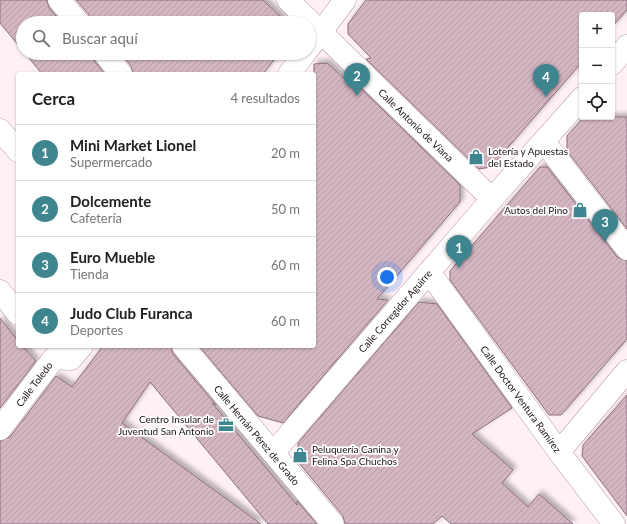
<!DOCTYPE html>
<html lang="es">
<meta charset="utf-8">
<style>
:root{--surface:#fff;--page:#f2f2f2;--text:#202124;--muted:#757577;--line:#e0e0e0;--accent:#3f858f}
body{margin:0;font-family:Lato,sans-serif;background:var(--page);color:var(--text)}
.controls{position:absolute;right:12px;top:12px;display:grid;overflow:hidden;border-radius:4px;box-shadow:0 1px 3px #0004}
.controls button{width:36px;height:36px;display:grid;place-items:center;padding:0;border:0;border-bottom:1px solid var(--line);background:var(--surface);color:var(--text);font:20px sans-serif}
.you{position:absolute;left:387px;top:277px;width:14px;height:14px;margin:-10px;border:3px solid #fff;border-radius:50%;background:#1a73e8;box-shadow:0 0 0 6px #1a73e833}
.badge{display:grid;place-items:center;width:26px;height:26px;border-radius:50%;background:var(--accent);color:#fff;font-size:13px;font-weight:700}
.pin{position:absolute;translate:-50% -33px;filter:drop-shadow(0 1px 2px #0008)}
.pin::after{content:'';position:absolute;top:21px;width:14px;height:12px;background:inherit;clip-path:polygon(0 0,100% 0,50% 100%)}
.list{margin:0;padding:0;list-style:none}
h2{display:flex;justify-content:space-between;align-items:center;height:52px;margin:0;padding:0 16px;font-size:17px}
h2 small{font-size:13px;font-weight:400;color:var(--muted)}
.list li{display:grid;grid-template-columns:26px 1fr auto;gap:12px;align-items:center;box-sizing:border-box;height:56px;padding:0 16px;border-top:1px solid var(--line)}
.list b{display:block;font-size:15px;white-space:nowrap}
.list p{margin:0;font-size:13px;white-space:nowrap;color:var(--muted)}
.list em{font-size:13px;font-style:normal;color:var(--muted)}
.icon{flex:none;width:22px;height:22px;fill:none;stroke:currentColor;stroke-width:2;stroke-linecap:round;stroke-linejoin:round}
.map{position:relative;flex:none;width:627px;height:524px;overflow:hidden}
.search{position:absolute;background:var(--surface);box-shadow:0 1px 3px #0004;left:16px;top:16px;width:300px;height:44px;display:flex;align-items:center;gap:10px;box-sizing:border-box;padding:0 14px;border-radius:22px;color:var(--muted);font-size:15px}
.panel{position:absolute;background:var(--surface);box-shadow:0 1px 3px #0004;left:16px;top:72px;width:300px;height:276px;border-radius:4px}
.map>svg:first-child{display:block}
.building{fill:url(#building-hatch);stroke:#8b6f7b;filter:url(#shadow)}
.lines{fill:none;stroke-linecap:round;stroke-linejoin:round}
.minor-casing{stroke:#bb9dab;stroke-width:23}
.minor{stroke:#fff;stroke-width:22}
.labels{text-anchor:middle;stroke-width:3.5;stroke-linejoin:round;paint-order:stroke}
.street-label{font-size:10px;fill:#1d1318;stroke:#fff}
.poi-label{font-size:10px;fill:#1d1318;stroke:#fff;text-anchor:start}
</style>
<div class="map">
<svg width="627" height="524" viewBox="0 0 627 524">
<defs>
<pattern id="building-hatch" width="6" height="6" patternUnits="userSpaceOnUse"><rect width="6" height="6" fill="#d4b6c3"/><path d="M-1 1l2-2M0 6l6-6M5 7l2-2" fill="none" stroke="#b69ca7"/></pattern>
<filter id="shadow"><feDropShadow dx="3.5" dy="-3.5" stdDeviation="2" flood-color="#0004"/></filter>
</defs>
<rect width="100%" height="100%" fill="#fef0f6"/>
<g class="building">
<path d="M 0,0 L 47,0 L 49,8 L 62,23 L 23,23 L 23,51 L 0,23 Z"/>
<path d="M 76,0 L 263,0 L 287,23 L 91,23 L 89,15 Z"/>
<path d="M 366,0 L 627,0 L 627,10 L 612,27 L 612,15 L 582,15 L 582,62 L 491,167 L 479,169 L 366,59 L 371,58 L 348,34 L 348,24 Z"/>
<path d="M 25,53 L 92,53 L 94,61 L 105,74 L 42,74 Z"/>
<path d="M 120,53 L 279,53 L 263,74 L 133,74 L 131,66 Z"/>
<path d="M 327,63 L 348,82 L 348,76 L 460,185 L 460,202 L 377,299 L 388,300 L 283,423 L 258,416 L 199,346 L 314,346 L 314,64 Z"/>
<path d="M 584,117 L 627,117 L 627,229 L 567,151 L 567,136 Z"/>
<path d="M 540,167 L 547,167 L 617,257 L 627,261 L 627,339 L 561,415 L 549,415 L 450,280 L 450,271 Z"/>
<path d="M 419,302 L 437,304 L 512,408 L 472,434 L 513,470 L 502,483 L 528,507 L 539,494 L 573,524 L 451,524 L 442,516 L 433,524 L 345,524 L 343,516 L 298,462 L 298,443 Z"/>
<path d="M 0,318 L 18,341 L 18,346 L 22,346 L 36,361 L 0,408 Z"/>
<path d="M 103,346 L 171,346 L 173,354 L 216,405 L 212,403 L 297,505 L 297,501 L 317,524 L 268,524 L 150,382 L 122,423 L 261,524 L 0,524 L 0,441 L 10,437 L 56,376 L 72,387 Z"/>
<path d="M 627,395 L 627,516 L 582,456 L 583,445 Z"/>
</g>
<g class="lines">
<g class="minor-casing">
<g id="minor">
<path d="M 59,0 L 79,23"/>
<path d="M 288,0 L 492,199"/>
<path d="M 309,48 L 345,0"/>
<path d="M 104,53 L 121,74"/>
<path d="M 612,64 L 627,46"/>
<path d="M 289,74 L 305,53"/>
<path d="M 0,130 L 18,151"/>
<path d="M 544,142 L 627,249"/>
<path d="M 429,272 L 559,452 L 614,524"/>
<path d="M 0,291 L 18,314"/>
<path d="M 183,346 L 333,524"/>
<path d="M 54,358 L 71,359 L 82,346"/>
<path d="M 0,429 L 54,358"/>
<path d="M 559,452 L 627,371"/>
<path d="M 273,453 L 492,199 L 582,98"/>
</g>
</g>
<use href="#minor" class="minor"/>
</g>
<defs>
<g id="shop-bare" transform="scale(1.2)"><path d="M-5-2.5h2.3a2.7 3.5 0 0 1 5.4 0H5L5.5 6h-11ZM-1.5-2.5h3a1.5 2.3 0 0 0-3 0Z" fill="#3f858f" stroke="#fff" stroke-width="2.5" paint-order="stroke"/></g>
<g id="office-bare" transform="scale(1.2)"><path d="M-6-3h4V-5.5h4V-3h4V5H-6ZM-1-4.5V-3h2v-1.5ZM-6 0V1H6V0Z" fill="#3f858f" stroke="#fff" stroke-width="2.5" paint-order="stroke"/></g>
</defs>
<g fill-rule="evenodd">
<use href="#shop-bare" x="476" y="157"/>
<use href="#shop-bare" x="580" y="210"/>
<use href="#office-bare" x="226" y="425"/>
<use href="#shop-bare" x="300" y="455"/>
</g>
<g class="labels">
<g class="street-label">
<text transform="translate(416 125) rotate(44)" y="4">Calle Antonio de Viana</text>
<text transform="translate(395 311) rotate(-49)" y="4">Calle Corregidor Aguirre</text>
<text transform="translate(34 384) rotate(-53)" y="4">Calle Toledo</text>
<text transform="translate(521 399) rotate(54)" y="4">Calle Doctor Ventura Ramírez</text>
<text transform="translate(257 435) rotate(50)" y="4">Calle Hernán Pérez de Grado</text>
</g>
<g class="poi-label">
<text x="488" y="155">Lotería y Apuestas<tspan x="488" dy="12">del Estado</tspan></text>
<text x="568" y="214" text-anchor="end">Autos del Pino</text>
<text x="214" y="423" text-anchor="end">Centro Insular de<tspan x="214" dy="12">Juventud San Antonio</tspan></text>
<text x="312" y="453">Peluquería Canina y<tspan x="312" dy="12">Felina Spa Chuchos</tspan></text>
</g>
</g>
</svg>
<div class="controls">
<button>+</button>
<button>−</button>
<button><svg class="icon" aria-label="locate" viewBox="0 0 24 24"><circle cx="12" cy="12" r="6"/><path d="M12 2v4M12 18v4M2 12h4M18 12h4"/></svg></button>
</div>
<div class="you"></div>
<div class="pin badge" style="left:459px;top:268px">1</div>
<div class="pin badge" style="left:357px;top:96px">2</div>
<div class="pin badge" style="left:605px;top:242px">3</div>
<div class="pin badge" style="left:546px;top:97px">4</div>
<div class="search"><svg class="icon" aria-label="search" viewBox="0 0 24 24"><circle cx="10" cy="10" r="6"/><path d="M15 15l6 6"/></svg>Buscar aquí</div>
<section class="panel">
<h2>Cerca<small>4 resultados</small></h2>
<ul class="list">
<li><span class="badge">1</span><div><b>Mini Market Lionel</b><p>Supermercado</p></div><em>20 m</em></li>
<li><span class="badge">2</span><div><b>Dolcemente</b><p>Cafetería</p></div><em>50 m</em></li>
<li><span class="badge">3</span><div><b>Euro Mueble</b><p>Tienda</p></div><em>60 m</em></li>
<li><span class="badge">4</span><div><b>Judo Club Furanca</b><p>Deportes</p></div><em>60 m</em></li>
</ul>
</section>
</div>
